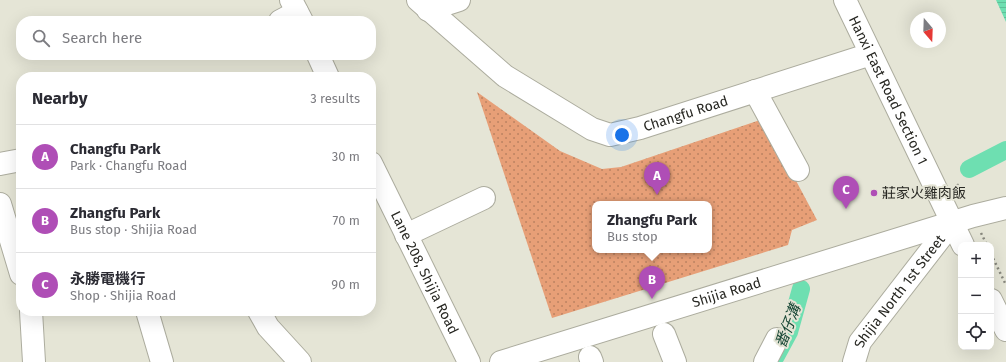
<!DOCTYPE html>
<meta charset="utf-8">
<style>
:root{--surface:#fff;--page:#f7f7f7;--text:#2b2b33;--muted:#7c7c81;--line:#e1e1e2;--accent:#af4eb6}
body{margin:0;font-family:"Fira Sans","Noto Sans TC",sans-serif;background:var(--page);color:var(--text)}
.controls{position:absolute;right:12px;bottom:12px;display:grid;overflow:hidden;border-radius:8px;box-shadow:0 4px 16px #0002}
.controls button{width:36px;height:36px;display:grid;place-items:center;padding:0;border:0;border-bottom:1px solid var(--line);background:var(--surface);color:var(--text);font:20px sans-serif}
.compass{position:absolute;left:910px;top:12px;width:36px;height:36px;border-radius:50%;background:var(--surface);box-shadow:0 4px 16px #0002;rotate:161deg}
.you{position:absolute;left:622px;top:135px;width:14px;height:14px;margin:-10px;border:3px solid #fff;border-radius:50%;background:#1a73e8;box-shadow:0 0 0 6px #1a73e833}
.badge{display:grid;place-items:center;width:26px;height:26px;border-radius:50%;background:var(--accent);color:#fff;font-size:13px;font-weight:700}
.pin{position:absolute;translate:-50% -33px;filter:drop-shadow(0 1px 2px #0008)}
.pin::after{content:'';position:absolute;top:21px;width:14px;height:12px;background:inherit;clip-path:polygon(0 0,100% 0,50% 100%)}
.popup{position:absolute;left:592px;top:201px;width:120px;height:52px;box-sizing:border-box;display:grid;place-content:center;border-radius:8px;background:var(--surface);filter:drop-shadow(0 1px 3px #0005);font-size:13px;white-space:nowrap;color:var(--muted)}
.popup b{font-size:15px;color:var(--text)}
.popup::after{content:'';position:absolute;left:50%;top:100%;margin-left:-8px;border:8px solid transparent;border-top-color:var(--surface)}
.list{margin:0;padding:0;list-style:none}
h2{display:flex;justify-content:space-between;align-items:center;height:52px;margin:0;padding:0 16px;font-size:17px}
h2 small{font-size:13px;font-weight:400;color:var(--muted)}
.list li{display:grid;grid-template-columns:26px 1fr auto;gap:12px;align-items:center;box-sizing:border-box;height:64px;padding:0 16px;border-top:1px solid var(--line)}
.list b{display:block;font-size:15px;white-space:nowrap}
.list p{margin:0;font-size:13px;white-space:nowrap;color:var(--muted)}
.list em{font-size:13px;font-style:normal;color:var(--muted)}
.icon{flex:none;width:22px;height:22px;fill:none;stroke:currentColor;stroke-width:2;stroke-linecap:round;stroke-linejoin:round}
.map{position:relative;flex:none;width:1006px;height:362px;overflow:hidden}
.search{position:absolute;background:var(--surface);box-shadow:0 4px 16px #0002;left:16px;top:16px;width:360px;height:44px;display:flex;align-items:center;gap:10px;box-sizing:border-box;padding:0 14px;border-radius:16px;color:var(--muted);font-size:15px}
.panel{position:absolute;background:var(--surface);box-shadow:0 4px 16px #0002;left:16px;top:72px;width:360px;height:244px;border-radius:16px}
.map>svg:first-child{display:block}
.grass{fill:url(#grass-dots);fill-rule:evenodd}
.water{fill:url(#water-rules)}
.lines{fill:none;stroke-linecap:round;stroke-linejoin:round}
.canal{stroke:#6edfb1;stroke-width:18}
.minor-casing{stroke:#acac9e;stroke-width:24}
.path{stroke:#87877d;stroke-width:2.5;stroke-dasharray:2 3;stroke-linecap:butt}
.minor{stroke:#fff;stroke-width:22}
.poi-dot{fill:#af4eb6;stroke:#e5e5d6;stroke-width:1.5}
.labels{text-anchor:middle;stroke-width:4;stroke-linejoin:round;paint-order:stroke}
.street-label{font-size:14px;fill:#282823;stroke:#e5e5d6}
.poi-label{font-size:14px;fill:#282823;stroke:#e5e5d6;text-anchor:start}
.water-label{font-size:15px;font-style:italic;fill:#184836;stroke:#e5e5d6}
</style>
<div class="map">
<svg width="1006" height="362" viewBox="0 0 1006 362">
<defs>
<pattern id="grass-dots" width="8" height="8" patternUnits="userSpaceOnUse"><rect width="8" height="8" fill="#e79f77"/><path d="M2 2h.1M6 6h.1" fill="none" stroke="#bb8261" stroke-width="1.8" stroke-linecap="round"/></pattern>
<pattern id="water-rules" width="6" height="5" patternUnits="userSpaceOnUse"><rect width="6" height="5" fill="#6edfb1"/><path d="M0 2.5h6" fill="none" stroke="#5fbf98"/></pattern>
</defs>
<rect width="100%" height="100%" fill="#e5e5d6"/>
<path class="grass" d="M 477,92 L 560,151 L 602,169 L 621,167 L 763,119 L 817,220 L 792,230 L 788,245 L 552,318 ZM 595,204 L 709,204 L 709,250 L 595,250 Z"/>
<path class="water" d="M 996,0 L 1006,0 L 1006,22 Z"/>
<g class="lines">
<g class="canal">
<path d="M 969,169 L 1006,150"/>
<path d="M 776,356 L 789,332 L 801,289"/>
</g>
<g class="minor-casing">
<g id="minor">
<path d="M 291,0 L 302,21"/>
<path id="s1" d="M 418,0 L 505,76 L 592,129 L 610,135 L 640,128 L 871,54"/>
<path id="s2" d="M 845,0 L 963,245"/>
<path d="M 428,10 L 459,0"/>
<path d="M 280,21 L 297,12"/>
<path d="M 318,55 L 328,77"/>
<path d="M 755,91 L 798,170"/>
<path id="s3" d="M 371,163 L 469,362"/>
<path d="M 0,164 L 21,160"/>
<path d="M 0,204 L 21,274"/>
<path d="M 406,235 L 484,198"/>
<path d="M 991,300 L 1006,330"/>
<path d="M 31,311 L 34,362"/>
<path d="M 147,311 L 162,362"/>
<path d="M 259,311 L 268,327 L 300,362"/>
<path d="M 664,334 L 675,362"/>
<path d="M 590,357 L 592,362"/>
<path id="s4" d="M 501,362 L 973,216 L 1006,208"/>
<path d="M 765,362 L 777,339"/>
<path id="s5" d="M 854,362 L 860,342 L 952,223"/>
</g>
</g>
<g class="path">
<path d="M 957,184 L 965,199"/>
<path d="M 981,233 L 987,245"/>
<path d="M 991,254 L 1006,285"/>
</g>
<use href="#minor" class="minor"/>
</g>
<circle class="poi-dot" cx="874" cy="193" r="4"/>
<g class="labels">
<g class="street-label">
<text dy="5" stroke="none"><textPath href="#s2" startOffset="100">Hanxi East Road Section 1</textPath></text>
<text dy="5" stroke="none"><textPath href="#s1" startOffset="315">Changfu Road</textPath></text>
<text dy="5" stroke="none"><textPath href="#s3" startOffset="122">Lane 208, Shijia Road</textPath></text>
<text dy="5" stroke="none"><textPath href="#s5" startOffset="85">Shijia North 1st Street</textPath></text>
<text dy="5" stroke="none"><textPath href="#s4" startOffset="236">Shijia Road</textPath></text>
</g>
<g class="poi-label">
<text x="882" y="198">莊家火雞肉飯</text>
</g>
<g class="water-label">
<text transform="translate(788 326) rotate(-69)" y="5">番仔溝</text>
</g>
</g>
</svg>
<div class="controls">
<button>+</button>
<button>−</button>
<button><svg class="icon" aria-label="locate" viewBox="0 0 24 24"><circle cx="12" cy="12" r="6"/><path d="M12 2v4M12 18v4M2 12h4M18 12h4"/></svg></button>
</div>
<svg class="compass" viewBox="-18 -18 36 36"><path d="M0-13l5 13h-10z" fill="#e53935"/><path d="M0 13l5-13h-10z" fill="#7c7c81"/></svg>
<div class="you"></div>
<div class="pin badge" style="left:657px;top:195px">A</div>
<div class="pin badge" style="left:652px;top:299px">B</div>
<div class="popup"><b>Zhangfu Park</b>Bus stop</div>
<div class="pin badge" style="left:846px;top:209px">C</div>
<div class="search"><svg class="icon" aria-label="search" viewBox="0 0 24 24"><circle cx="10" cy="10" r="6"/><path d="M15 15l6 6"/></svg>Search here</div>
<section class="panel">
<h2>Nearby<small>3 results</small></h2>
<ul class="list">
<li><span class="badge">A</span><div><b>Changfu Park</b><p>Park · Changfu Road</p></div><em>30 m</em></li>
<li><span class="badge">B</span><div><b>Zhangfu Park</b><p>Bus stop · Shijia Road</p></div><em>70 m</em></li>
<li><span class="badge">C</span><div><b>永勝電機行</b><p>Shop · Shijia Road</p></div><em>90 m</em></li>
</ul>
</section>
</div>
